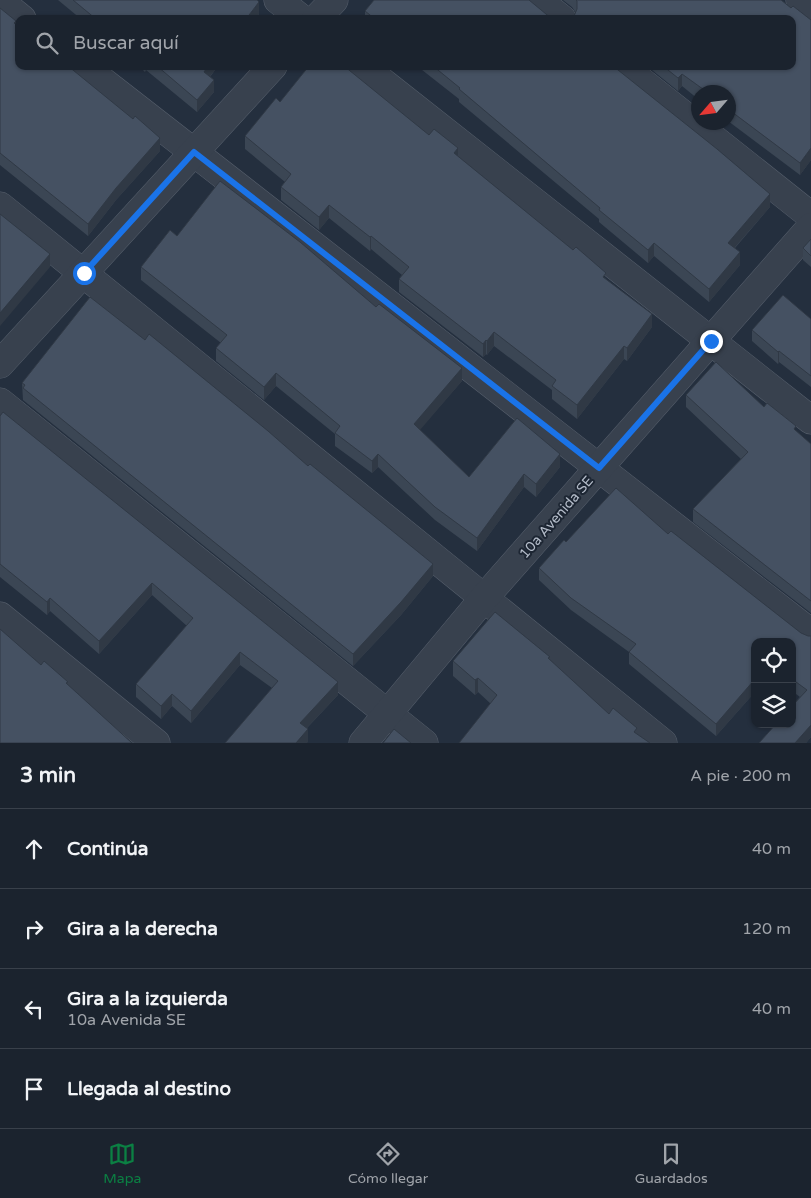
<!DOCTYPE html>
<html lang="es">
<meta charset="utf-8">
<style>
:root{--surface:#1b232e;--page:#282f3a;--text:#f1f3f6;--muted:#a0a4aa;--line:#39404a;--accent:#0b8043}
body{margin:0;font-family:"Varela Round",sans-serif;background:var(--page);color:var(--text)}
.controls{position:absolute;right:15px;bottom:15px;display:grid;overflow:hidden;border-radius:10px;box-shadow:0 1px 4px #0004}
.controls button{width:45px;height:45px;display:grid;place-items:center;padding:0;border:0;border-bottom:1px solid var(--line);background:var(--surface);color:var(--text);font:25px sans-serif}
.compass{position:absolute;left:691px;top:85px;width:45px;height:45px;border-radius:50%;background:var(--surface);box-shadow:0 1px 4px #0004;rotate:242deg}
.stop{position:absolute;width:15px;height:15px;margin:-11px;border:4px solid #1a73e8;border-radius:50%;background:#fff}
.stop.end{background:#1a73e8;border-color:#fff;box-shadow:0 1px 5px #0008}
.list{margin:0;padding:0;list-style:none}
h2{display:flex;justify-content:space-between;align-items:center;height:65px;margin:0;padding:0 20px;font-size:21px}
h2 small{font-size:16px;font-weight:400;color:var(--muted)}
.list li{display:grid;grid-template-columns:32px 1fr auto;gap:15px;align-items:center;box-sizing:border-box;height:80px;padding:0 20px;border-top:1px solid var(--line)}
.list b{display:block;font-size:19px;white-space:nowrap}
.list p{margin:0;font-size:16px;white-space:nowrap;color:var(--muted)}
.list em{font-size:16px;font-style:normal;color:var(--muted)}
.icon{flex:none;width:28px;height:28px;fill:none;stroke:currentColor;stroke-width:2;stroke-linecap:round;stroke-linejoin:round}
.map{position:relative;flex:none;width:811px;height:743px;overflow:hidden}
.search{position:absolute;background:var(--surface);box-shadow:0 1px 4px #0004;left:15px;right:15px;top:15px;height:55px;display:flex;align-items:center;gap:12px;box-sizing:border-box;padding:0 18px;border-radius:10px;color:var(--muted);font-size:19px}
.sheet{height:385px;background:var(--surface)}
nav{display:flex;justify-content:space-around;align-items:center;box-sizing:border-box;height:70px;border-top:1px solid var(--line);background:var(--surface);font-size:14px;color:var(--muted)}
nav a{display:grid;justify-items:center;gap:2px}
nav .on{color:var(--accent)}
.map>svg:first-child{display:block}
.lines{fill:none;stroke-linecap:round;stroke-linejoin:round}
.street-casing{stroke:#565f6c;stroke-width:29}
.street{stroke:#38414e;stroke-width:28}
.wall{fill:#3b4654}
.shaded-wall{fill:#303945}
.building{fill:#455162;stroke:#303945}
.route{stroke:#1a73e8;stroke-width:6}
.labels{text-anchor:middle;stroke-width:4;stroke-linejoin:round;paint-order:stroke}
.street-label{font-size:14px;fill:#b4bcc9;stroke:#1d2633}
</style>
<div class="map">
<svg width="811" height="743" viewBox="0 0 811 743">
<rect width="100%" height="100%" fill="#242f3e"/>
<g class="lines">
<g class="street-casing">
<g id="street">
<path d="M 278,0 L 302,19"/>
<path d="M 538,0 L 562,19"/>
<path d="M 800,0 L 811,8"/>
<path d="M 0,1 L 22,19"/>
<path d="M 316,19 L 334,0"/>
<path d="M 83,66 L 811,633"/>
<path d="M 362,66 L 811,420"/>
<path d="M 622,66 L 811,216"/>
<path d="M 0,206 L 663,743"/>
<path d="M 0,364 L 273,66"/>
<path d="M 0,402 L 424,743"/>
<path d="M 0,616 L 156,743"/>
<path d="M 363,743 L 484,598 L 811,227"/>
</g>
</g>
<use href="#street" class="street"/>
</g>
<g class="wall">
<path d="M 58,0 L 257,0 L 259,14 L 256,19 L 81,19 Z"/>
<path d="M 563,0 L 781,0 L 791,8 L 811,20 L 811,160 L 800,175 L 728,121 L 728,92 L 698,92 L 698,99 L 682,86 L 678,91 L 647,66 L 792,66 L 574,16 L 576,13 L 572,7 Z"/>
<path d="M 0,8 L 16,25 L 160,151 L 116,200 L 88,236 L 0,165 Z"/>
<path d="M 365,11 L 552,19 L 365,19 Z"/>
<path d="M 139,66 L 218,66 L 210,77 L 214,92 L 197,112 L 146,70 L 145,72 Z"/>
<path d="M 417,66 L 613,66 L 770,207 L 735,248 L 740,265 L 709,302 L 654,256 L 648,263 L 599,222 L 599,219 L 459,102 L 459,99 Z"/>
<path d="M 280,102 L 429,135 L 458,157 L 606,279 L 652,327 L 627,361 L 624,359 L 577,419 L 552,399 L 552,390 L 494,346 L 487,355 L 486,354 L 483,357 L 399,292 L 399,279 L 402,275 L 371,249 L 370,251 L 329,218 L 319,230 L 281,200 L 281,187 L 285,182 L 245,149 L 245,136 Z"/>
<path d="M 177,236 L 462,381 L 419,430 L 469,477 L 560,467 L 536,497 L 524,487 L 477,551 L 435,520 L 378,467 L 372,473 L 335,446 L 335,434 L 276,386 L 264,400 L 216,361 L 216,348 L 221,343 L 141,280 L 141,267 Z"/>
<path d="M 811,239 L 811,267 L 803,260 L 803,248 Z"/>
<path d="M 811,319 L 811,387 L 779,362 L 778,364 L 752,341 L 752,330 Z"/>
<path d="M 22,383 L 433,576 L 401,615 L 353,666 L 23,400 Z"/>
<path d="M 686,395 L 764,407 L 796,431 L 811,444 L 811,613 L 693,522 L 693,509 L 741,459 L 686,407 Z"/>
<path d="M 0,416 L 338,695 L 307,728 L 308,742 L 272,688 L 240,665 L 191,723 L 172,706 L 161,719 L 136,697 L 136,684 L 187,626 L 152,595 L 99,654 L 50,611 L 47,615 L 0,577 Z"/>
<path d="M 668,534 L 801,633 L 808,636 L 811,737 L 806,743 L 759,743 L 800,697 L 792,691 L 792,642 L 755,642 L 755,692 L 716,736 L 629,664 L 629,652 L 571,610 L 539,580 L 539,568 L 566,542 Z"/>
<path d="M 550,660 L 609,714 L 637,728 L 491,704 L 478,692 L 475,695 L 453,676 L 453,661 Z"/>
</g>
<g class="shaded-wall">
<path d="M 259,2 L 259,14 L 256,19 L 246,19 Z"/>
<path d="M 208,66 L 218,66 L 204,84 L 204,72 Z"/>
<path d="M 682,74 L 682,86 L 678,91 L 678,78 Z"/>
<path d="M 214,80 L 214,92 L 197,112 L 197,100 Z"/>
<path d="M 160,138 L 160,151 L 116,200 L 88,236 L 88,224 L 116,188 Z"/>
<path d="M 458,148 L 458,162 L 454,153 Z"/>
<path d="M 811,148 L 811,160 L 800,175 L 800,163 Z"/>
<path d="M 770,194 L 770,207 L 728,255 L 728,243 Z"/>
<path d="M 329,205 L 329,218 L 319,230 L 319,217 Z"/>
<path d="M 371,236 L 371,249 L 370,251 L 370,237 Z"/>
<path d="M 654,243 L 654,256 L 648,263 L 648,250 Z"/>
<path d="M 740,252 L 740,265 L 709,302 L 709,289 Z"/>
<path d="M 50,254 L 50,267 L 0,326 L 0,313 Z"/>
<path d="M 652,314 L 652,327 L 627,361 L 627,348 Z"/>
<path d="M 494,332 L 494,346 L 487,355 L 487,341 Z"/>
<path d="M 486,340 L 486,354 L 483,357 L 483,344 Z"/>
<path d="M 624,346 L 624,359 L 577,419 L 577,405 Z"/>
<path d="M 779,351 L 779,362 L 778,364 L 778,352 Z"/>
<path d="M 462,368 L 462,381 L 414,437 L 414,424 Z"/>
<path d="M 276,373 L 276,386 L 264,400 L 264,387 Z"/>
<path d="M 378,454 L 378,467 L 372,473 L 372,461 Z"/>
<path d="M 560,454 L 560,467 L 536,497 L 536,484 Z"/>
<path d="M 524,474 L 524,487 L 477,551 L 477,538 Z"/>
<path d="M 433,564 L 433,576 L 401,615 L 353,666 L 353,654 Z"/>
<path d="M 152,583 L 152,595 L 99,654 L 99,641 Z"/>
<path d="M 50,598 L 50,611 L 47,615 L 47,602 Z"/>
<path d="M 240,652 L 240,665 L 191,723 L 191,711 Z"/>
<path d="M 478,678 L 478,692 L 475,695 L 475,680 Z"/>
<path d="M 755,679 L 755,692 L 716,736 L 716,724 Z"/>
<path d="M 338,682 L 338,695 L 300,735 L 300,723 Z"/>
<path d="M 172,694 L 172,706 L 161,719 L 161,706 Z"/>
<path d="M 811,725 L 811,737 L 806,743 L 795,743 Z"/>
<path d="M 308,729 L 308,742 L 307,743 L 296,743 Z"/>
</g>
<g class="building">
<path d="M 73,0 L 257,0 L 259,2 L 246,19 L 96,19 Z"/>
<path d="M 374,0 L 529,0 L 552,19 L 375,19 L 365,11 Z"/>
<path d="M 576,0 L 781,0 L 791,8 L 793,6 L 811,20 L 811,148 L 800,163 L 728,109 L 728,92 L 707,92 L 682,74 L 678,78 L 663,66 L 792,66 L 792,19 L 571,19 L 574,16 L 577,9 L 577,1 Z"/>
<path d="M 0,8 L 16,21 L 14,23 L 19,27 L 19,66 L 68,66 L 133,119 L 135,116 L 160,138 L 116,188 L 88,224 L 0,153 Z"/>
<path d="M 157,66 L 208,66 L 204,72 L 214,80 L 197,100 Z"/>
<path d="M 309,66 L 344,66 L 429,135 L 434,129 L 458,148 L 454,153 L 573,250 L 576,247 L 606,273 L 603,277 L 652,314 L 627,348 L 624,346 L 577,405 L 552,386 L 556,380 L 494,332 L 487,341 L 486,340 L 483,344 L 399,279 L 409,267 L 371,236 L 370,237 L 329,205 L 319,217 L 281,187 L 291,174 L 245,136 L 276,98 L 280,102 Z"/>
<path d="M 433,66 L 613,66 L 717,149 L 770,194 L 728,243 L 740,252 L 709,289 L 654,243 L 648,250 L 599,210 L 600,208 L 459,89 L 460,88 Z"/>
<path d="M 220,181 L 300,242 L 376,307 L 379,304 L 462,368 L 414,424 L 469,477 L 517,418 L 560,454 L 536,484 L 524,474 L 477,538 L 435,507 L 378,454 L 372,461 L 335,433 L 340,426 L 276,373 L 264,387 L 216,348 L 227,335 L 141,267 L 170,230 L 177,236 Z"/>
<path d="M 0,214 L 50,254 L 0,313 Z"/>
<path d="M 811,239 L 811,256 L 803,248 Z"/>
<path d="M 783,295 L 811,319 L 811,376 L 779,351 L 778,352 L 752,330 Z"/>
<path d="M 90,297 L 145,340 L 149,334 L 268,431 L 308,466 L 310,464 L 433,564 L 401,602 L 353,654 L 23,388 L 25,385 L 22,383 Z"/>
<path d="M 716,362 L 764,407 L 767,403 L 796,426 L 794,429 L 811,444 L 811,601 L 693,509 L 748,452 L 686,395 Z"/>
<path d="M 3,412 L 338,682 L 300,723 L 308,729 L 296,743 L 225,743 L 278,681 L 240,652 L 191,711 L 172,694 L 161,706 L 136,684 L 193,618 L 152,583 L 99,641 L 50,598 L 47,602 L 0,564 L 0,416 Z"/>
<path d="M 616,488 L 668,534 L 671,531 L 801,633 L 808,636 L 811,636 L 811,725 L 795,743 L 759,743 L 776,724 L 792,724 L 792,706 L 807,690 L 792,679 L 792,642 L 755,642 L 755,679 L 716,724 L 629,652 L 636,644 L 571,598 L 539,568 L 564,540 L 566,542 Z"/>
<path d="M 495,612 L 550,657 L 548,658 L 609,714 L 613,708 L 637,728 L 634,732 L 650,743 L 459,743 L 497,695 L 478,678 L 475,680 L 453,661 Z"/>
<path d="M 0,629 L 41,665 L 44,661 L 68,682 L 66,683 L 132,743 L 0,743 Z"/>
<path d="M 394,729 L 411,743 L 383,743 Z"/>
</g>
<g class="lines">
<path class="route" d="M 84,273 L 194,152 L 599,468 L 711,341"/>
</g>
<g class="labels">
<g class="street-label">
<text transform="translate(556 517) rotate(-49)" y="5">10a Avenida SE</text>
</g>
</g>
</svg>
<div class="controls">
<button><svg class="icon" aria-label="locate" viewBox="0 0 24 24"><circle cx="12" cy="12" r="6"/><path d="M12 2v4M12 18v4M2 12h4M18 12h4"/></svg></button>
<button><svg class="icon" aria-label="layers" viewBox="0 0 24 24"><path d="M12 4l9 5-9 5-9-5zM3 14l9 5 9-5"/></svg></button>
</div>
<svg class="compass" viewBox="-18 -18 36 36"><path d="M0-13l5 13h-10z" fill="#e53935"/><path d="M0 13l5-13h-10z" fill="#a0a4aa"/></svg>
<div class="stop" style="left:84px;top:273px"></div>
<div class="stop end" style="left:711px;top:341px"></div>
<div class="search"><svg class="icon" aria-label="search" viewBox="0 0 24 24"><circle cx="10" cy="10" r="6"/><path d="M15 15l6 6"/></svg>Buscar aquí</div>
</div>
<section class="sheet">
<h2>3 min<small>A pie · 200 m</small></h2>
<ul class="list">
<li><svg class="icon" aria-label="ahead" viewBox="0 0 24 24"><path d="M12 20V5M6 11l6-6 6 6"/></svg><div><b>Continúa</b></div><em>40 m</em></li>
<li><svg class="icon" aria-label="right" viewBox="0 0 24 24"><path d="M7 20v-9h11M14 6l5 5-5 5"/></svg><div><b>Gira a la derecha</b></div><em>120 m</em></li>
<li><svg class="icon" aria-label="left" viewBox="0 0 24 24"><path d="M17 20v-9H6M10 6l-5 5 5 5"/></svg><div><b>Gira a la izquierda</b><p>10a Avenida SE</p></div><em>40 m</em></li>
<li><svg class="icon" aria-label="arrive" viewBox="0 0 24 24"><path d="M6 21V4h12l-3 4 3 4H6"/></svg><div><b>Llegada al destino</b></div></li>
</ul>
</section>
<nav>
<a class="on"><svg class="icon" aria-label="map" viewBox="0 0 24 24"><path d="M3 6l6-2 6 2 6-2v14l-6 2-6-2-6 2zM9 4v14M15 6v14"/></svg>Mapa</a>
<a><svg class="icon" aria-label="directions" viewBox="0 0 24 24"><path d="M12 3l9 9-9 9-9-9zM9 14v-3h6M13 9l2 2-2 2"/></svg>Cómo llegar</a>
<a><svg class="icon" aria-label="saved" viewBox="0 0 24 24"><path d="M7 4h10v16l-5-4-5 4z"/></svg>Guardados</a>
</nav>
